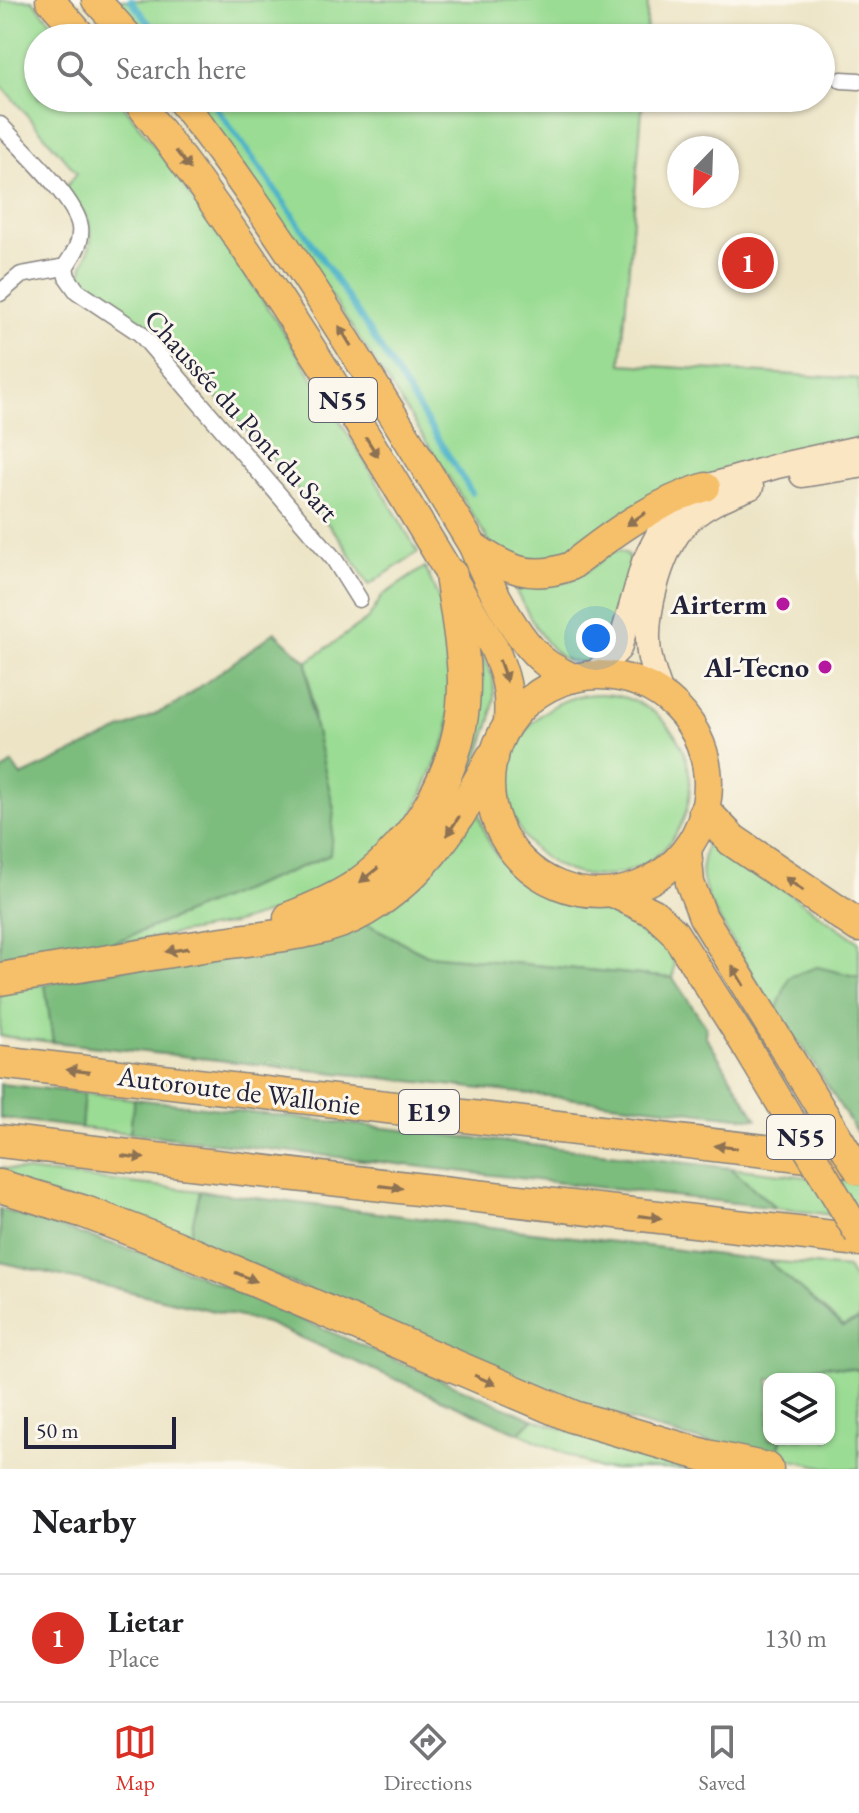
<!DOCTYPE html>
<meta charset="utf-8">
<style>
:root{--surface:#fff;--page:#f2f2f2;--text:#202124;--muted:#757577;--line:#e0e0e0;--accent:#d93025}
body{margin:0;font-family:"EB Garamond",serif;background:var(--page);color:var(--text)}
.controls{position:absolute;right:24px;bottom:24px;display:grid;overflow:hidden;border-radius:16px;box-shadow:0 2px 6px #0004}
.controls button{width:72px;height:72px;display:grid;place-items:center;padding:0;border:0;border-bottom:2px solid var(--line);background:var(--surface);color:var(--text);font:40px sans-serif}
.compass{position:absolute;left:667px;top:136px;width:72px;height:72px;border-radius:50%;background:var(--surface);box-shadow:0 2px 6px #0004;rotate:203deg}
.scale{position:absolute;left:24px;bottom:20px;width:152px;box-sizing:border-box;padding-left:8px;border:4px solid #22223b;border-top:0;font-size:22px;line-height:28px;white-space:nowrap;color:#22223b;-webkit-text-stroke:6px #fbf7ec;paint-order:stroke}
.you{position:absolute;left:596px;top:638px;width:28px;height:28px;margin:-20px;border:6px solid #fff;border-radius:50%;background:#1a73e8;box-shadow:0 0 0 12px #1a73e833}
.badge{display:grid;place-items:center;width:52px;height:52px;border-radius:50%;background:var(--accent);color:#fff;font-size:26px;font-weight:700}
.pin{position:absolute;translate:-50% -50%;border:4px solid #fff;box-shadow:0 2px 8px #0006}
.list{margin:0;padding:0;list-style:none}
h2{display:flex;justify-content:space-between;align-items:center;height:104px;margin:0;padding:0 32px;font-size:34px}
h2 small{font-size:26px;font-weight:400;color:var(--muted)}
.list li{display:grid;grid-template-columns:52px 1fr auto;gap:24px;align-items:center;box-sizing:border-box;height:128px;padding:0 32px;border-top:2px solid var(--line)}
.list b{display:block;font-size:30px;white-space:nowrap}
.list p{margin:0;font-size:26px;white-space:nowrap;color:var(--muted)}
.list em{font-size:26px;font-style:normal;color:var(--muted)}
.icon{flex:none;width:44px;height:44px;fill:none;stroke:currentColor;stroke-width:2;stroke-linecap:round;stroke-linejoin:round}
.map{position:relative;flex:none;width:859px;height:1469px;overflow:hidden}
.search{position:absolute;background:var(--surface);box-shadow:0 2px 6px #0004;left:24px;right:24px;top:24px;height:88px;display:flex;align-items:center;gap:20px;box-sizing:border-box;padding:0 28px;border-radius:44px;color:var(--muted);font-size:30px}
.sheet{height:232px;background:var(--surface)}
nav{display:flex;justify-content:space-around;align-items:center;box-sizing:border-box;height:112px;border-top:2px solid var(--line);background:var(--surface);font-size:22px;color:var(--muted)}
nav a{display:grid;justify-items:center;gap:4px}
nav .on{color:var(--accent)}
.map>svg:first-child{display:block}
.green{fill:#9adc93;stroke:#5e7f67;stroke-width:2}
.forest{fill:#7bbc7d;stroke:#4e6f5c;stroke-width:2}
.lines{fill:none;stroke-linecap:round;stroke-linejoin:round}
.stream{stroke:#4ab2c8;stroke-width:6}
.minor-casing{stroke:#878380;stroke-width:19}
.secondary-casing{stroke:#878380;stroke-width:27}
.trunk-casing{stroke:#878380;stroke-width:31}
.motorway-casing{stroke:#878380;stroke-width:35}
.minor{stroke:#fff;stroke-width:16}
.secondary{stroke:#fbe6c4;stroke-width:24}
.trunk{stroke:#f6c06b;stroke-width:28}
.motorway{stroke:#f6c06b;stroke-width:32}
.trunk-bridge-casing{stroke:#878380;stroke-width:31;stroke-linecap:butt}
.trunk-bridge{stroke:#f6c06b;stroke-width:28}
.oneway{fill:#8c7153}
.poi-dot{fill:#b5179e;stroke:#fbf7ec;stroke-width:3}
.labels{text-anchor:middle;stroke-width:6;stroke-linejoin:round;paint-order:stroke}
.shield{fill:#fbf7ec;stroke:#636270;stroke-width:2}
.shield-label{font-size:26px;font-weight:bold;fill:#22223b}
.street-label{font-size:28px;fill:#22223b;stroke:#fbf7ec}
.poi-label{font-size:28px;font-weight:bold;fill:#22223b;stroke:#fbf7ec;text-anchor:end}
</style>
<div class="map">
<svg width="859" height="1469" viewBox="0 0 859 1469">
<rect width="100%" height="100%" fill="#fbf7ec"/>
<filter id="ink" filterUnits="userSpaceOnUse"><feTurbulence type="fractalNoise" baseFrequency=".0125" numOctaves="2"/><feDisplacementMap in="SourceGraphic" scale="16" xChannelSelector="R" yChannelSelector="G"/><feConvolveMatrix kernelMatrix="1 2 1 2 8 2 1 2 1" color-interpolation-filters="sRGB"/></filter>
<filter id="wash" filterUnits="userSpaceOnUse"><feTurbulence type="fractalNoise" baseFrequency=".006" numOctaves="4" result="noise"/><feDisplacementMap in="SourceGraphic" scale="32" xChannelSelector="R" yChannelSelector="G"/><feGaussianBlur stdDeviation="1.8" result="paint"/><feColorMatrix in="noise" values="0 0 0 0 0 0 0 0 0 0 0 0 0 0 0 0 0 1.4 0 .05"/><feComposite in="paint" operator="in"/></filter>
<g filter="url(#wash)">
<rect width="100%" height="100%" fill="#ece4c5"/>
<g class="green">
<path d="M 0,0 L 32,0 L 66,38 L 38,38 L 38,98 L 118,98 C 229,242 327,394 418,552 L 369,585 L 340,538 L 159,330 L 146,331 L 83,289 C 75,268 93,254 91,233 C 90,216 75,201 65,188 L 77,173 L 0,84 Z"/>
<path d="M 114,0 L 648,0 L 646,38 L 146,38 Z"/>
<path d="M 192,98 L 643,98 L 621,364 L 859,379 L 859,437 L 550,565 L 494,549 C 398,395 300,244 192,98 Z"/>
<path d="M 619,551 L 627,554 L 630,562 C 628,580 619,624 613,641 C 604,663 573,669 556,653 C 537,635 525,606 512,585 C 562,589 574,583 612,552 Z"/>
<path d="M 425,567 L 444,611 L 451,642 L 448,734 L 412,818 L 355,874 L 289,907 L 232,924 L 105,946 L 330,855 L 307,662 L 369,618 L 382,596 Z"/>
<path d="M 474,640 L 493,677 L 494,697 L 491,719 L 474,769 L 417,838 Z"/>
<circle cx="599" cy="785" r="91"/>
<path d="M 477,804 C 484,844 508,883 549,898 C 590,913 638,902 665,944 C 675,959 675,961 673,978 L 427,955 L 363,922 Z"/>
<path d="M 707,836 L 859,942 L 859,977 L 817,967 L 775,1013 L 708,900 L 701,871 Z"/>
<path d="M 45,984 L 53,1042 L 0,1036 L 0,991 Z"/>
<path d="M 84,1093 L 134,1099 L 130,1133 L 81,1128 Z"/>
<path d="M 0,1168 L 200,1191 L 189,1239 L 0,1179 Z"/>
<path d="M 730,1168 L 859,1183 L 859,1218 L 776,1208 Z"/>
<path d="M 768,1261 L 847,1268 L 859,1287 L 859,1320 L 843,1327 Z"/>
<path d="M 826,1365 L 859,1370 L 859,1469 L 834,1469 L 778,1457 L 781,1439 L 829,1439 L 829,1379 L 799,1379 L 802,1372 Z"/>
<path d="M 533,1419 L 621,1448 L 698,1469 L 599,1469 L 519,1433 Z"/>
</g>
<g class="forest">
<path d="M 275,632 L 307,662 L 311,710 L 334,809 L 330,855 L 105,946 L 0,961 L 0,773 L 12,763 L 21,776 L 175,705 Z"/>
<path d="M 363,922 L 427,955 L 673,978 L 706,1027 L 705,1035 L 757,1119 L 53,1042 L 45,984 Z"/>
<path d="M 817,967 L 859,977 L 859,1136 L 801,1044 L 789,1035 L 775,1013 L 789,977 Z"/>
<path d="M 0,1084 L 84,1093 L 81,1128 L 0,1118 Z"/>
<path d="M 134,1099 L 730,1168 L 776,1208 L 130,1133 Z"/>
<path d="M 200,1191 L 768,1261 L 843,1327 L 859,1320 L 859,1370 L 826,1365 L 803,1372 L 799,1379 L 769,1379 L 769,1439 L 781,1439 L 777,1457 L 680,1436 L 562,1399 L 189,1239 Z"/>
<path d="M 0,1209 L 158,1258 L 533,1419 L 519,1433 L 267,1323 L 0,1262 Z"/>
</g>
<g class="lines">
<g class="stream">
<path d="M 130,0 L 161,38"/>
<path d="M 209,98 C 304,225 388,359 472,493"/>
</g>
</g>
</g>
<g filter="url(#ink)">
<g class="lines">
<g class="minor-casing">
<g id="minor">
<path d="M 842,80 L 859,81"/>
<path d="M 0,125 C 20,147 76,199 80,227 C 82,243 73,255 65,267"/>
<path d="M 65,267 L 67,277 L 77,291 L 140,333 L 334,559 L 359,599"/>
<path d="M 0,293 L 21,275 L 65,267"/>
</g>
</g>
<g class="secondary-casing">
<g id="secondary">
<path d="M 802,475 L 859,466"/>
<path d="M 593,675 L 619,649 L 644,562 L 662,527 L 706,487 L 777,466 L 859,448"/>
<path d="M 661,694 C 657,681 651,667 649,653 C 644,616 659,557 682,528 C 698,508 727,496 751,487"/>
</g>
</g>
<g class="trunk-casing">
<g id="trunk">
<path d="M 50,0 L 84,38"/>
<path d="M 96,0 L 130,38"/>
<path d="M 135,98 C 270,269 381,459 493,646 C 506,675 510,691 508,722"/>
<path d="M 179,98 C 289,239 380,394 473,546 C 486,580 517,641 546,663 C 554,669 564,673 573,678"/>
<path d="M 473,546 C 506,569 531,581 571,566 C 613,533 655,502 706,487"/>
<circle cx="599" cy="784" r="109"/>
<path d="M 687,849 L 690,883 L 703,917 L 780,1042"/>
<path d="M 613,893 L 654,913 L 674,932 L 742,1039"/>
</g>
</g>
<g class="motorway-casing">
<g id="motorway">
<path d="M 705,812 L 732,840 L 859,926"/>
<path d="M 290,918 C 313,909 335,900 356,886 C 421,840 464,764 464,684 C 464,648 456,611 451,575"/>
<path d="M 0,979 C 74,967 149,954 223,943 C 270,936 323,935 365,910 C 425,874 460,818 492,758"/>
<path d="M 0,1062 L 859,1162"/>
<path d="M 0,1141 L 859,1240"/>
<path d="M 0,1186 L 85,1212 L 174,1246 L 574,1417 L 707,1456 L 767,1469"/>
</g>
</g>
<use href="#minor" class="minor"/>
<use href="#secondary" class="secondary"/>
<use href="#trunk" class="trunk"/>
<use href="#motorway" class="motorway"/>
<g class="trunk-bridge-casing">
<g id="trunk-bridge">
<path d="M 742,1039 L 859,1234"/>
<path d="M 780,1042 L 859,1171"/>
</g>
</g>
<use href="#trunk-bridge" class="trunk-bridge"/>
</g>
<defs><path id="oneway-solid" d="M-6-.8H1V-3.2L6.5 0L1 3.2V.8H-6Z" transform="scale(2)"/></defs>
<g class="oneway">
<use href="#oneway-solid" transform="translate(183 160) rotate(53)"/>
<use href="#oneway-solid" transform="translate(345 336) rotate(-121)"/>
<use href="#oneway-solid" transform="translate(372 447) rotate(58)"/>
<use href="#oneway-solid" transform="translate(636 519) rotate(147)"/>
<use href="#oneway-solid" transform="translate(503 671) rotate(71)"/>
<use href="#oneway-solid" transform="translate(453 826) rotate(123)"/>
<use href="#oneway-solid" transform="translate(369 875) rotate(141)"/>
<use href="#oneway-solid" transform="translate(794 884) rotate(-145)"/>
<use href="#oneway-solid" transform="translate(177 950) rotate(171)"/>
<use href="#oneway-solid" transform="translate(738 976) rotate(-121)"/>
<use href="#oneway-solid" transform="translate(78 1071) rotate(-173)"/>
<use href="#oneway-solid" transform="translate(726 1147) rotate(-173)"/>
<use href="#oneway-solid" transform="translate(133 1157) rotate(7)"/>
<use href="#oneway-solid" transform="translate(391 1187) rotate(7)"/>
<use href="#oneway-solid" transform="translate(650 1217) rotate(7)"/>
<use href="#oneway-solid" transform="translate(246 1277) rotate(23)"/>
<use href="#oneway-solid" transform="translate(485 1380) rotate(24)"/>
</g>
</g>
<g class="poi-dot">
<circle cx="783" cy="604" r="8"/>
<circle cx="825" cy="667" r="8"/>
</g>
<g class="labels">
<g class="shield">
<rect x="309" y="378" width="68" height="44" rx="6"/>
<rect x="399" y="1090" width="60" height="44" rx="6"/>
<rect x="767" y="1115" width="68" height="44" rx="6"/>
</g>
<g class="shield-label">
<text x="343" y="409">N55</text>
<text x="429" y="1121">E19</text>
<text x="801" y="1146">N55</text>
</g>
<g class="street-label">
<text transform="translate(242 415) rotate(48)" y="10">Chaussée du Pont du Sart</text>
<text transform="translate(239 1090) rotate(7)" y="10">Autoroute de Wallonie</text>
</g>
<g class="poi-label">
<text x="767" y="614">Airterm</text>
<text x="809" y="677">Al-Tecno</text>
</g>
</g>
</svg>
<div class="controls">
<button><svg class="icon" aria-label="layers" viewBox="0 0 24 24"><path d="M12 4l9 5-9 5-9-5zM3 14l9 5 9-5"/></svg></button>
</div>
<svg class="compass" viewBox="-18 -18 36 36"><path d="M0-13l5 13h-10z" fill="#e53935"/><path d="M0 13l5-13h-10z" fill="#757577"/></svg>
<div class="scale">50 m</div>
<div class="you"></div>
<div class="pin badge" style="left:748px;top:263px">1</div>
<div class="search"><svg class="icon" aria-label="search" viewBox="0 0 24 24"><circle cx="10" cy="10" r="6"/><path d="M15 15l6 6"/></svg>Search here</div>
</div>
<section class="sheet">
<h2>Nearby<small></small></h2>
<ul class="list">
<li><span class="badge">1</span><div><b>Lietar</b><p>Place</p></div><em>130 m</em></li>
</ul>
</section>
<nav>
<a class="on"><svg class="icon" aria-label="map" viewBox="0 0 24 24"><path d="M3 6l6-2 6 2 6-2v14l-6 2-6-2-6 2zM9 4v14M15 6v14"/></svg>Map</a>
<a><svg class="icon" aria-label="directions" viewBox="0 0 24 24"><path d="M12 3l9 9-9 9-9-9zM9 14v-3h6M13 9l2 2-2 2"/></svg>Directions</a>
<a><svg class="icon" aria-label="saved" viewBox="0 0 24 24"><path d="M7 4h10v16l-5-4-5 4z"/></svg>Saved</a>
</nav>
